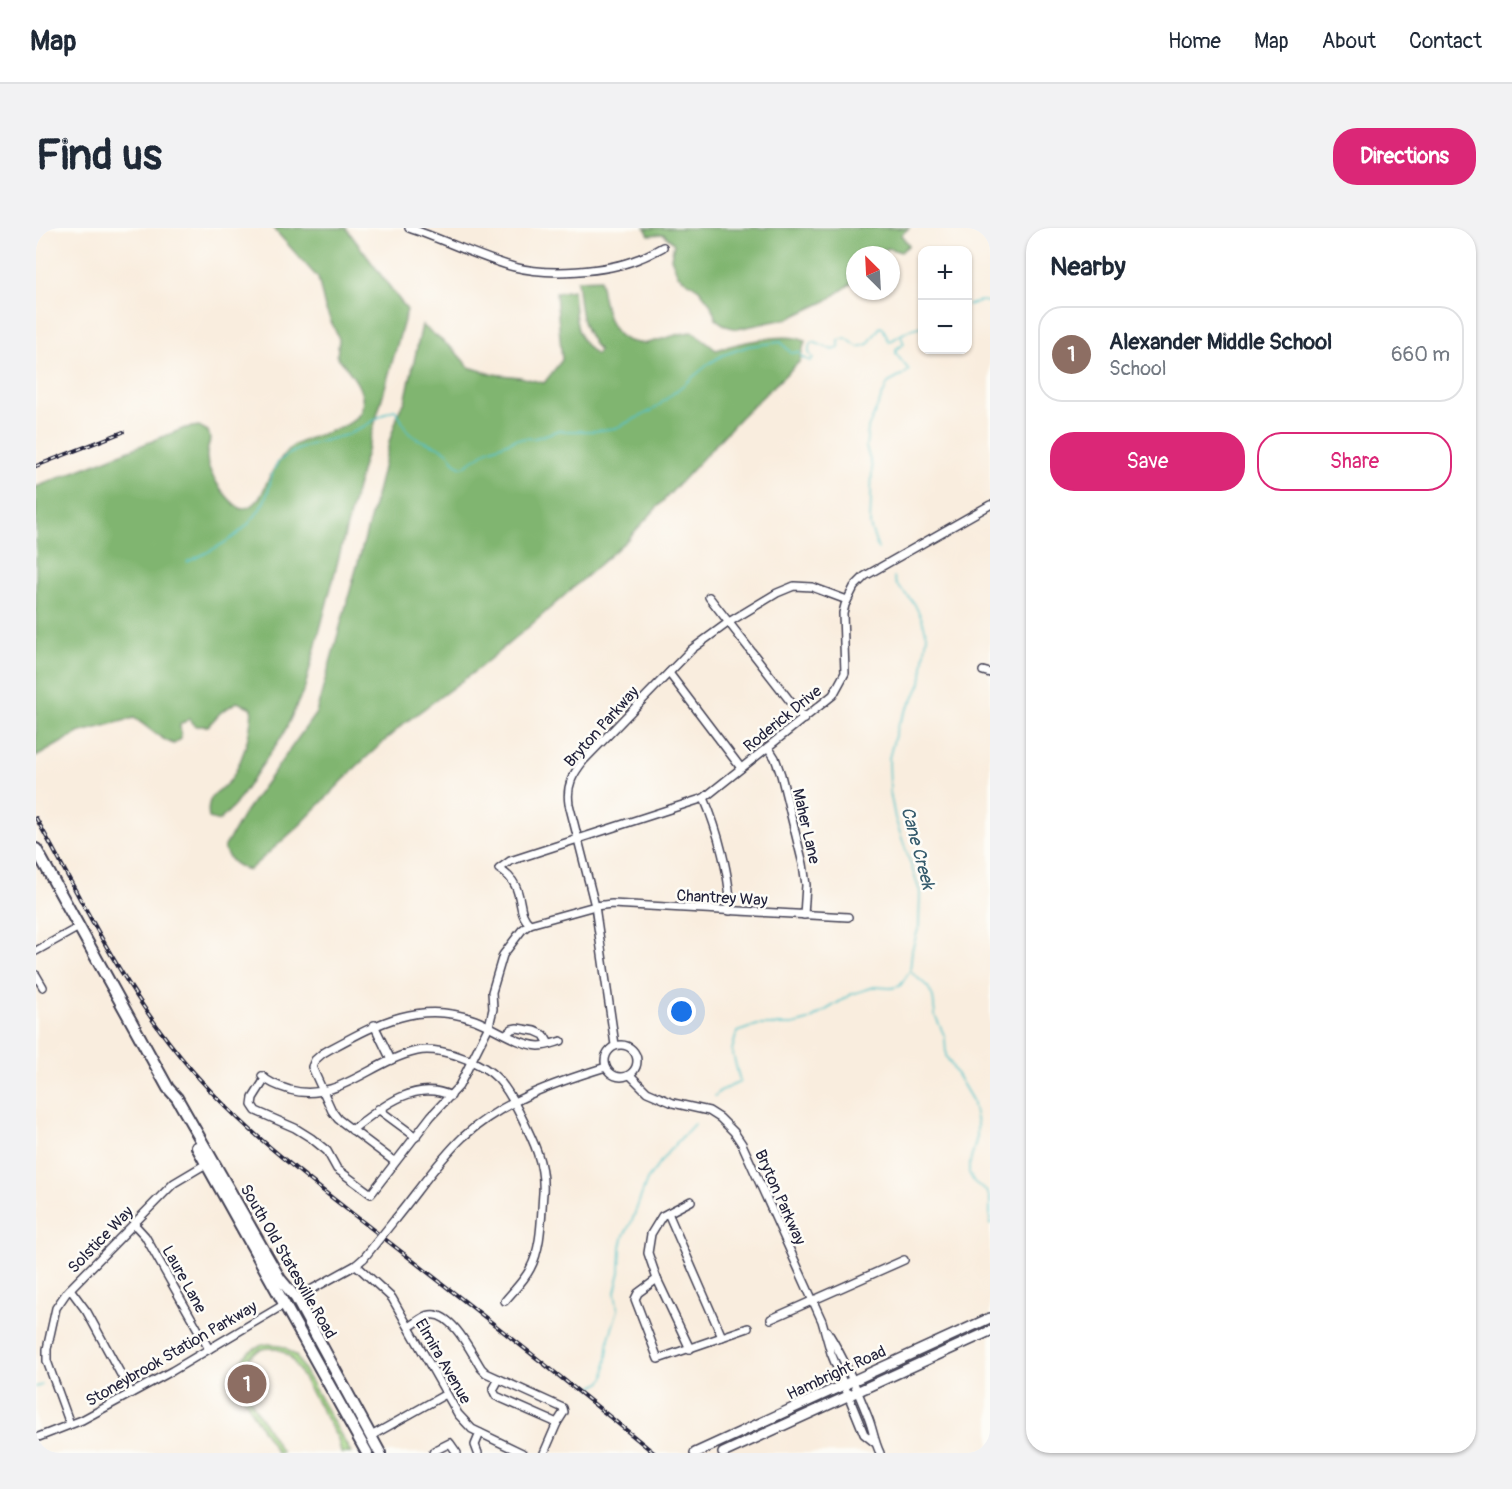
<!DOCTYPE html>
<meta charset="utf-8">
<style>
:root{--surface:#fff;--page:#f2f2f3;--text:#1f2937;--muted:#747a83;--line:#e0e1e3;--accent:#db2777}
body{margin:0;font-family:Pangolin,sans-serif;background:var(--page);color:var(--text)}
.controls{position:absolute;right:18px;top:18px;display:grid;overflow:hidden;border-radius:12px;box-shadow:0 2px 4px #0004}
.controls button{width:54px;height:54px;display:grid;place-items:center;padding:0;border:0;border-bottom:2px solid var(--line);background:var(--surface);color:var(--text);font:30px sans-serif}
.compass{position:absolute;left:810px;top:18px;width:54px;height:54px;border-radius:50%;background:var(--surface);box-shadow:0 2px 4px #0004;rotate:336deg}
.you{position:absolute;left:646px;top:784px;width:21px;height:21px;margin:-15px;border:4px solid #fff;border-radius:50%;background:#1a73e8;box-shadow:0 0 0 9px #1a73e833}
.badge{display:grid;place-items:center;width:39px;height:39px;border-radius:50%;background:var(--accent);color:#fff;font-size:20px;font-weight:700}
.pin{position:absolute;translate:-50% -50%;border:3px solid #fff;box-shadow:0 2px 6px #0006}
.list{margin:0;padding:0;list-style:none}
h2{display:flex;justify-content:space-between;align-items:center;height:78px;margin:0;padding:0 24px;font-size:26px}
h2 small{font-size:20px;font-weight:400;color:var(--muted)}
.list li{display:grid;grid-template-columns:39px 1fr auto;gap:18px;align-items:center;box-sizing:border-box;height:96px;margin:0 12px 12px;padding:0 12px;border:2px solid var(--line);border-radius:24px}
.list b{display:block;font-size:22px;white-space:nowrap}
.list p{margin:0;font-size:20px;white-space:nowrap;color:var(--muted)}
.list em{font-size:20px;font-style:normal;color:var(--muted)}
.actions{display:flex;gap:12px;padding:18px 24px}
.actions a{flex:1;padding:14px 0;border:2px solid var(--accent);border-radius:24px;text-align:center;font-size:21px;color:var(--accent)}
.actions .main{background:var(--accent);color:#fff}
.map{position:relative;flex:none;width:954px;height:1225px;overflow:hidden;border-radius:24px}
header{display:flex;align-items:center;gap:36px;box-sizing:border-box;height:84px;padding:0 30px;background:var(--surface);border-bottom:2px solid var(--line)}
header strong{font-size:28px}
nav{display:flex;gap:33px;margin-inline-start:auto;font-size:21px}
.intro{display:flex;align-items:center;justify-content:space-between;box-sizing:border-box;height:144px;padding:0 36px}
h1{margin:0;font-size:42px}
.button{padding:15px 27px;border-radius:24px;background:var(--accent);color:#fff;font-size:21px;font-weight:700}
main{display:flex;gap:36px;padding:0 36px}
aside{flex:1;background:var(--surface);border-radius:24px;box-shadow:0 2px 4px #0004}
.map>svg:first-child{display:block}
.green{fill:#a0d382;stroke:#617a5e;stroke-width:1.5}
.forest{fill:#80b570;stroke:#516c56;stroke-width:1.5}
.lines{fill:none;stroke-linecap:round;stroke-linejoin:round}
.stream{stroke:#54c2c8;stroke-width:1.5}
.street-casing{stroke:#424053;stroke-width:10}
.secondary-casing{stroke:#424053;stroke-width:12}
.primary-casing{stroke:#424053;stroke-width:14}
.street{stroke:#fff;stroke-width:7}
.secondary{stroke:#fff;stroke-width:9}
.primary{stroke:#fff;stroke-width:10}
.rail-casing{stroke:#22223b;stroke-width:4}
.rail{stroke:#fdfcf7;stroke-width:1.5;stroke-dasharray:4.5;stroke-linecap:butt}
.street-bridge-casing{stroke:#424053;stroke-width:10;stroke-linecap:butt}
.street-bridge{stroke:#fff;stroke-width:7}
.labels{text-anchor:middle;stroke-width:5;stroke-linejoin:round;paint-order:stroke}
.street-label{font-size:16px;fill:#22223b;stroke:#fdfcf7}
.water-label{font-size:18px;font-style:italic;fill:#345a6c;stroke:#fdfcf7}
</style>
<header>
<strong>Map</strong>
<nav><a>Home</a><a>Map</a><a>About</a><a>Contact</a></nav>
</header>
<div class="intro"><h1>Find us</h1><a class="button">Directions</a></div>
<main>
<div class="map">
<svg width="954" height="1225" viewBox="0 0 954 1225">
<rect width="100%" height="100%" fill="#fdfcf7"/>
<filter id="ink" filterUnits="userSpaceOnUse"><feTurbulence type="fractalNoise" baseFrequency=".0167" numOctaves="2"/><feDisplacementMap in="SourceGraphic" scale="12" xChannelSelector="R" yChannelSelector="G"/><feConvolveMatrix kernelMatrix="1 2 1 2 8 2 1 2 1" color-interpolation-filters="sRGB"/></filter>
<filter id="wash" filterUnits="userSpaceOnUse"><feTurbulence type="fractalNoise" baseFrequency=".008" numOctaves="4" result="noise"/><feDisplacementMap in="SourceGraphic" scale="24" xChannelSelector="R" yChannelSelector="G"/><feGaussianBlur stdDeviation="1.35" result="paint"/><feColorMatrix in="noise" values="0 0 0 0 0 0 0 0 0 0 0 0 0 0 0 0 0 1.4 0 .05"/><feComposite in="paint" operator="in"/></filter>
<g filter="url(#wash)">
<rect width="100%" height="100%" fill="#f9edde"/>
<path class="green" d="M 233,1116 L 248,1119 L 260,1128 L 315,1225 L 305,1225 L 302,1211 L 256,1131 C 248,1122 238,1118 226,1121 C 212,1126 204,1140 207,1155 C 212,1172 236,1207 246,1225 L 241,1225 C 231,1208 206,1172 202,1155 C 198,1134 213,1118 233,1116 Z"/>
<g class="forest">
<path d="M 237,0 L 310,0 L 371,82 L 325,244 L 269,459 L 248,505 L 199,577 L 183,593 L 173,590 C 168,562 189,564 197,548 C 208,528 215,503 216,480 L 201,474 L 185,484 L 172,498 L 160,498 L 153,491 L 144,497 L 145,511 L 138,516 C 122,511 112,498 98,490 L 42,505 L 0,529 L 0,259 L 149,200 L 163,198 L 172,203 C 176,215 172,214 171,226 C 169,244 191,272 205,281 C 210,280 215,279 218,276 C 226,270 228,260 232,252 C 236,243 243,233 249,225 C 267,204 320,205 326,180 C 330,161 313,143 301,128 L 303,111 L 289,80 L 282,50 Z"/>
<path d="M 609,0 L 873,0 L 865,7 L 873,17 L 865,24 L 851,20 L 844,27 L 819,27 L 819,53 L 790,73 L 754,90 L 701,101 L 690,98 L 680,91 L 674,75 L 663,61 L 642,47 L 635,30 L 638,16 L 628,6 L 613,7 Z"/>
<path d="M 564,51 C 567,72 571,109 597,114 C 602,115 607,116 611,115 C 627,112 640,105 657,104 L 680,122 C 699,116 751,103 769,113 L 763,134 L 704,190 L 590,313 L 495,397 L 442,441 L 366,497 L 321,538 L 264,597 L 213,642 C 199,638 193,633 188,620 L 207,587 L 280,485 L 338,277 L 354,211 L 364,181 L 369,174 L 386,97 L 418,122 L 433,139 L 456,146 L 484,149 L 508,155 L 526,132 L 520,65 L 537,62 C 540,88 537,110 560,127 L 563,123 C 543,97 545,84 541,52 Z"/>
</g>
<g class="lines">
<g class="stream">
<path d="M 932,77 L 944,73 L 954,74"/>
<path d="M 842,321 L 834,298 L 836,239 L 830,219 L 832,200 L 852,155 L 867,147 L 873,142 L 860,126 L 860,121 L 868,116 L 865,108"/>
<path d="M 151,334 C 184,319 219,302 232,264 C 235,253 236,238 246,231 C 265,217 287,213 310,207 C 325,202 340,190 354,183 L 359,182 C 366,189 367,200 374,206 C 384,215 399,215 410,223 C 417,228 417,237 427,239 L 452,222 L 481,211 L 499,210 L 521,203 L 559,203 L 580,200 L 617,182 L 674,135 L 687,127 L 713,118 L 745,114 L 755,125 L 763,124 L 766,129 L 774,133 L 777,130 L 773,125 L 773,119 L 777,114 L 797,122 L 803,120 L 803,112 L 810,110 L 822,119 L 832,116 L 844,99 L 847,100 L 853,114 L 873,102 L 886,98"/>
<path d="M 875,744 L 892,759 L 897,769 L 899,787 L 909,809 L 910,828 L 936,872 L 941,896 L 941,909 L 933,938 L 933,945 L 938,954 L 951,964 L 954,970 L 954,996"/>
<path d="M 679,868 L 684,863 L 704,854 L 696,822 L 701,804 L 721,797 L 757,797 L 772,793 L 816,766 L 838,759 L 856,760 L 864,758 L 874,743 L 876,722 L 883,698 L 884,664 L 859,590 L 854,564 L 853,530 L 862,496 L 879,468 L 885,455 L 891,407 L 886,391 L 878,375 L 860,356 L 858,349"/>
<path d="M 0,1159 L 6,1157"/>
<path d="M 555,1160 L 566,1154 L 569,1148 L 573,1110 L 582,1082 L 579,1064 L 584,1044 L 585,1019 L 588,1007 L 596,993 L 611,952 L 632,924 L 658,896"/>
</g>
</g>
</g>
<g filter="url(#ink)">
<g class="lines">
<g class="street-casing">
<g id="street">
<path d="M 373,0 C 409,12 442,29 478,39 C 512,48 570,44 602,31 C 611,28 619,23 627,19"/>
<path d="M 673,369 L 768,491"/>
<path d="M 947,443 L 954,445"/>
<path d="M 633,445 L 705,540"/>
<path d="M 732,519 L 739,530 L 745,547 L 767,636 L 770,657 L 768,687"/>
<path d="M 668,570 C 681,600 695,650 694,683"/>
<path d="M 812,689 L 576,676 L 559,678 L 494,696 C 478,684 492,658 463,641 L 474,633 L 668,570 L 797,467 L 809,445 L 807,385 L 809,377 L 818,359 L 829,348 L 954,277"/>
<path d="M 0,723 L 43,699"/>
<path d="M 0,747 L 7,759"/>
<path d="M 338,797 L 355,832"/>
<path d="M 470,806 L 476,801 L 481,800 L 499,803 L 508,807 L 513,816"/>
<circle cx="585" cy="833" r="16"/>
<path d="M 579,817 L 559,678 L 533,576 C 530,557 537,546 548,532 L 656,421 L 693,394 L 741,365 L 758,358 L 776,359 L 811,372"/>
<path d="M 594,847 L 611,864 L 637,875 L 673,883 L 684,890 L 698,904 L 706,916 L 786,1093 L 795,1125 L 828,1206 L 838,1214"/>
<path d="M 226,848 C 233,855 244,859 254,862 C 302,875 335,833 381,823 C 396,820 416,825 430,831 C 459,842 469,856 483,884 C 496,910 509,934 507,965 C 505,989 506,1019 494,1041 C 488,1053 477,1063 469,1073"/>
<path d="M 229,851 L 217,870 L 216,877 L 220,883 L 259,900 L 275,910 L 291,923 L 301,941 L 335,966 L 395,888 L 423,858 L 453,798 L 457,781 L 456,764 L 467,727 L 486,702 L 494,696"/>
<path d="M 342,881 L 380,909"/>
<path d="M 316,902 C 343,881 379,850 415,868"/>
<path d="M 359,934 L 302,891 L 296,883 L 276,839 L 279,832 L 287,825 C 337,798 380,771 439,792 C 460,800 480,816 503,818 C 510,818 518,815 525,813"/>
<path d="M 632,985 L 686,1109"/>
<path d="M 360,990 C 382,963 402,933 427,909 C 468,872 518,855 570,839"/>
<path d="M 98,996 L 109,1008 L 173,1121"/>
<path d="M 320,1037 L 356,1070 L 422,1186 L 436,1201 L 486,1225"/>
<path d="M 621,1051 L 602,1065 L 599,1071 L 622,1131 L 712,1100"/>
<path d="M 34,1061 L 51,1084 L 95,1165"/>
<path d="M 260,1070 L 320,1037 L 328,1030"/>
<path d="M 735,1091 L 868,1032"/>
<path d="M 373,1099 C 379,1096 387,1088 394,1087 C 416,1083 436,1126 445,1140 L 450,1145 L 527,1180 L 528,1184 L 521,1195 L 508,1225"/>
<path d="M 791,1103 C 808,1130 820,1159 832,1189 C 837,1201 838,1213 844,1225"/>
<path d="M 654,1121 L 621,1051 L 612,1025 L 615,1006 L 626,988 L 655,973"/>
<path d="M 463,1151 L 457,1162 L 460,1168 L 521,1195"/>
<path d="M 34,1196 L 11,1133 L 11,1121 L 20,1080 L 31,1064 L 130,963 L 138,955 L 170,936"/>
<path d="M 335,1208 L 410,1166"/>
<path d="M 0,1210 L 46,1192 L 136,1143 L 249,1076"/>
<path d="M 397,1225 L 398,1223 L 414,1215 L 421,1225"/>
<path d="M 442,1225 L 439,1217 L 444,1205"/>
</g>
</g>
<g class="secondary-casing">
<g id="secondary">
<path d="M 659,1225 L 954,1090"/>
<path d="M 687,1225 L 954,1103"/>
</g>
</g>
<g class="primary-casing">
<g id="primary">
<path d="M 0,621 L 132,860 L 141,870 L 244,1051 L 260,1070 L 344,1225"/>
<path d="M 161,919 L 331,1225"/>
</g>
</g>
<use href="#street" class="street"/>
<use href="#secondary" class="secondary"/>
<use href="#primary" class="primary"/>
<g class="rail-casing">
<g id="rail">
<path d="M 0,238 L 87,204"/>
<path d="M 0,590 C 44,668 84,754 140,823 C 198,897 275,953 349,1011 C 439,1081 530,1152 618,1225"/>
</g>
</g>
<use href="#rail" class="rail"/>
<g class="street-bridge-casing">
<path id="street-bridge" d="M 328,1030 L 360,990"/>
</g>
<use href="#street-bridge" class="street-bridge"/>
</g>
</g>
<g class="labels">
<g class="street-label">
<text transform="translate(746 490) rotate(-39)" y="6">Roderick Drive</text>
<text transform="translate(565 498) rotate(-48)" y="6">Bryton Parkway</text>
<text transform="translate(771 598) rotate(77)" y="6">Maher Lane</text>
<text transform="translate(686 669) rotate(3)" y="6">Chantrey Way</text>
<text transform="translate(745 969) rotate(66)" y="6">Bryton Parkway</text>
<text transform="translate(64 1011) rotate(-46)" y="6">Solstice Way</text>
<text transform="translate(253 1033) rotate(60)" y="6">South Old Statesville Road</text>
<text transform="translate(149 1051) rotate(61)" y="6">Laure Lane</text>
<text transform="translate(135 1125) rotate(-30)" y="6">Stoneybrook Station Parkway</text>
<text transform="translate(408 1133) rotate(60)" y="6">Elmira Avenue</text>
<text transform="translate(800 1144) rotate(-25)" y="6">Hambright Road</text>
</g>
<g class="water-label">
<text transform="translate(882 620) rotate(75)" y="6">Cane Creek</text>
</g>
</g>
</svg>
<div class="controls">
<button>+</button>
<button>−</button>
</div>
<svg class="compass" viewBox="-18 -18 36 36"><path d="M0-13l5 13h-10z" fill="#e53935"/><path d="M0 13l5-13h-10z" fill="#747a83"/></svg>
<div class="you"></div>
<div class="pin badge" style="left:211px;top:1156px;background:#8d6e63">1</div>
</div>
<aside>
<h2>Nearby<small></small></h2>
<ul class="list">
<li><span class="badge" style="background:#8d6e63">1</span><div><b>Alexander Middle School</b><p>School</p></div><em>660 m</em></li>
</ul>
<div class="actions"><a class="main">Save</a><a>Share</a></div>
</aside>
</main>
